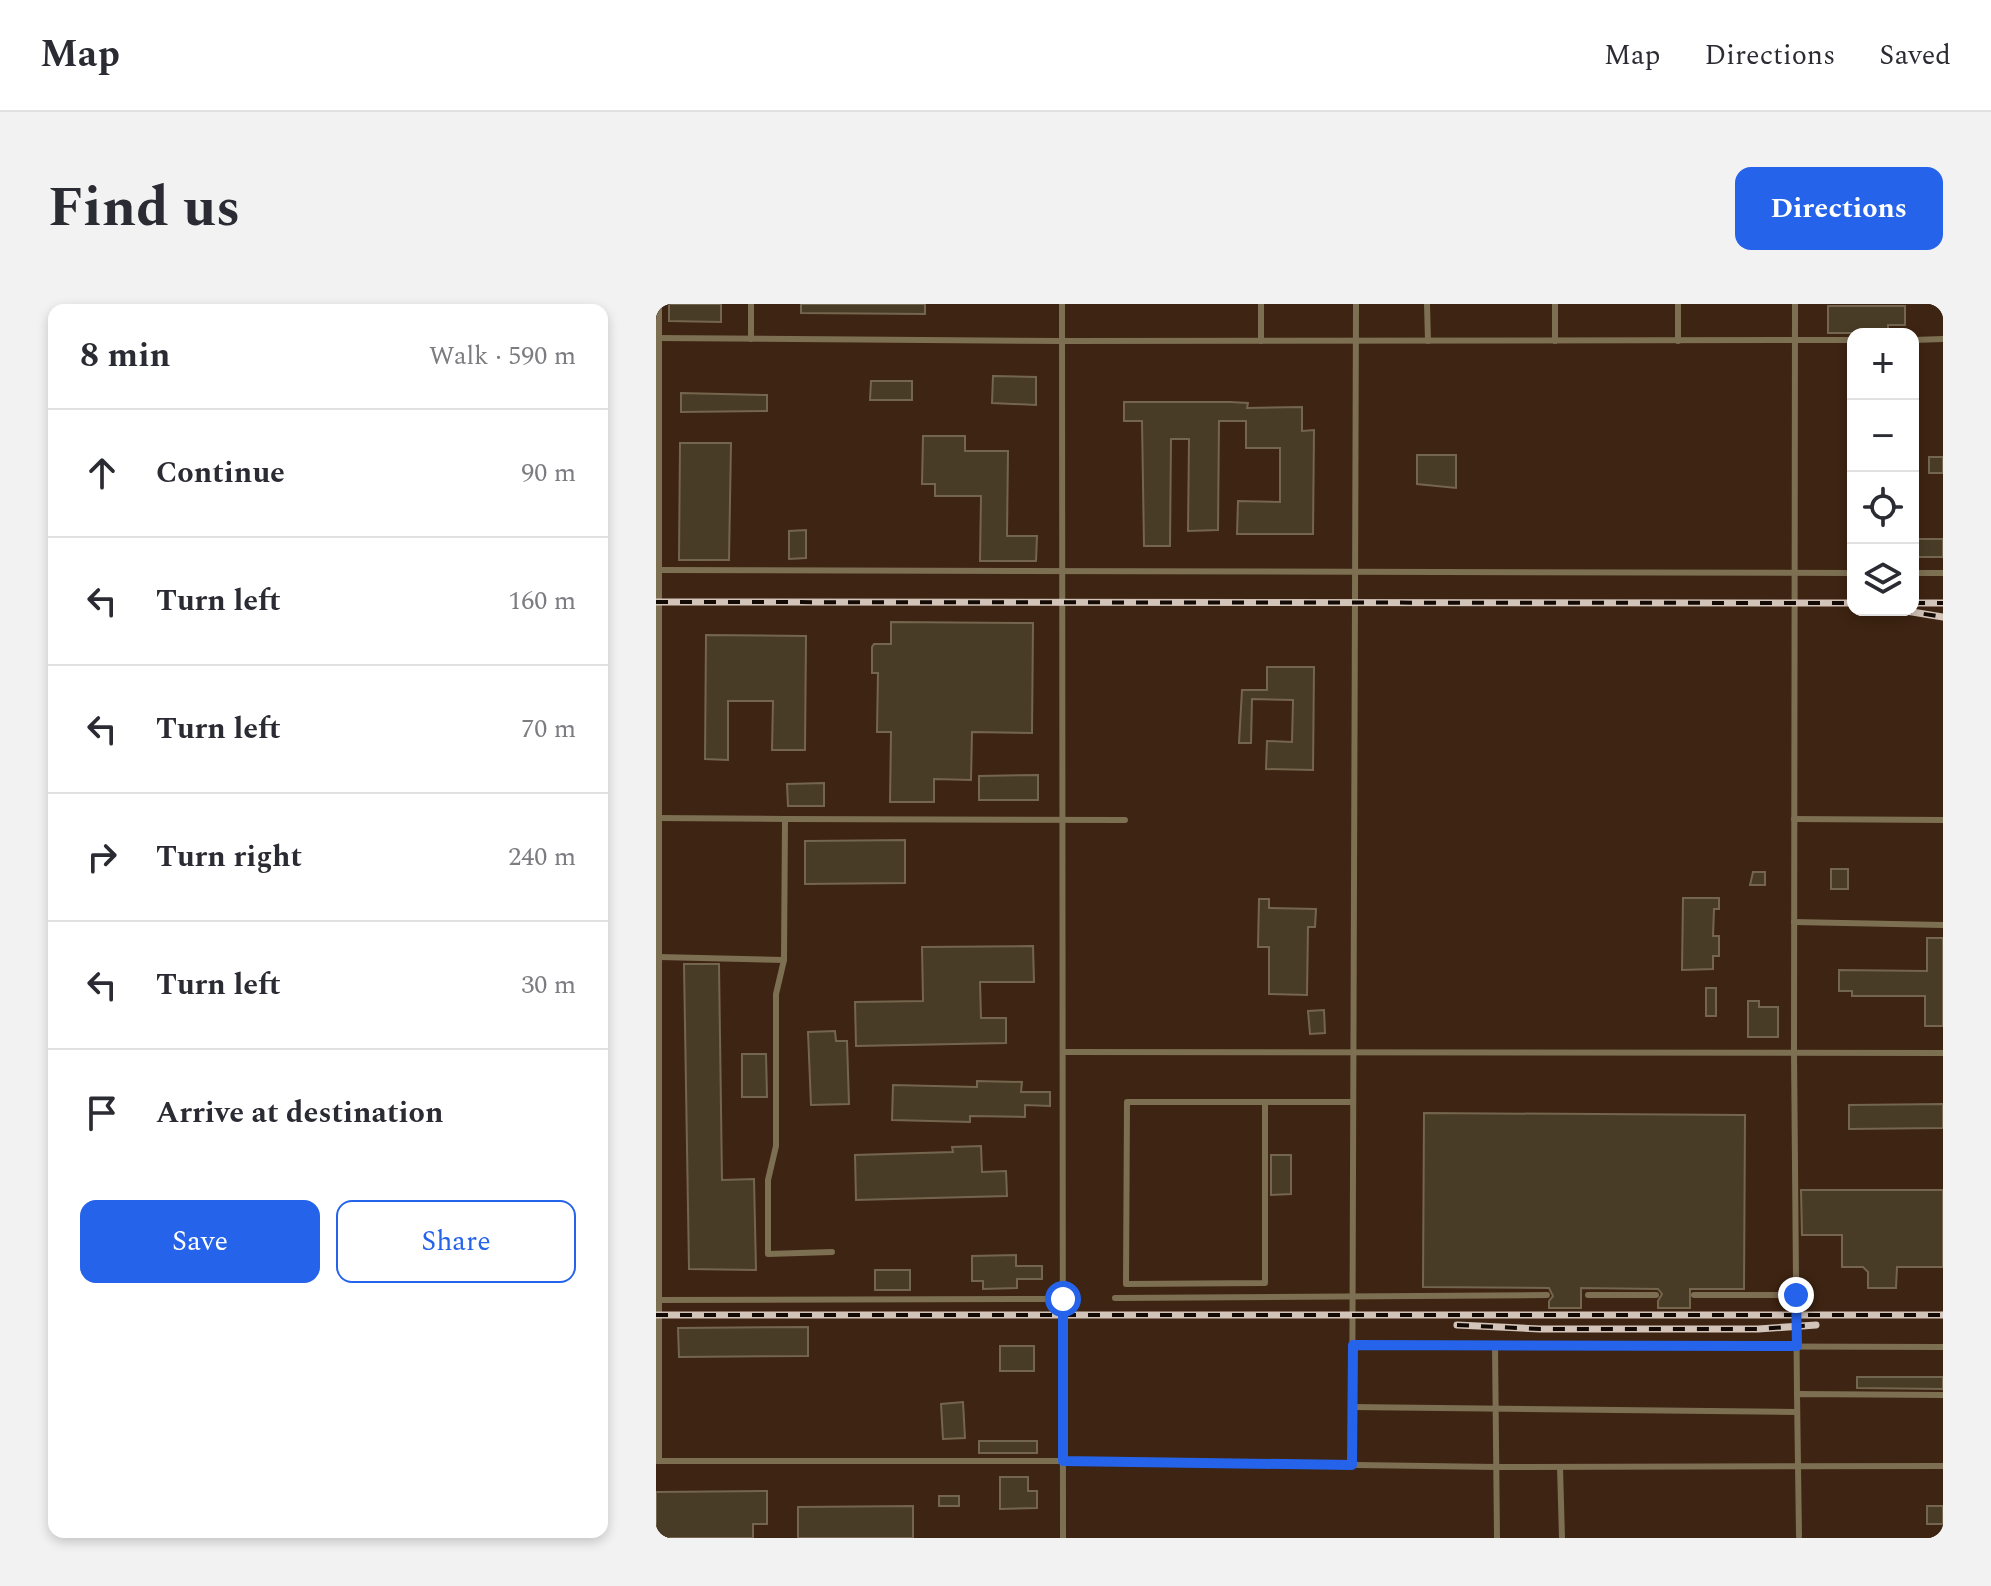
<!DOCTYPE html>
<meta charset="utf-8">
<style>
:root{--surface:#fff;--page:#f2f2f3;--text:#2b2b33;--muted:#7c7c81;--line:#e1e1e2;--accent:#2563eb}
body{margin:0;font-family:Spectral,serif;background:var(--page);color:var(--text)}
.controls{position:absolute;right:24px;top:24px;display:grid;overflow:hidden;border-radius:16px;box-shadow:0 4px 12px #0003}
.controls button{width:72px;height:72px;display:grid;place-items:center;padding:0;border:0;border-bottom:2px solid var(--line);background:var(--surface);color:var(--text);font:40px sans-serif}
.stop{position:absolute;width:24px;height:24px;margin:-18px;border:6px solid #2563eb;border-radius:50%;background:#fff}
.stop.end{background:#2563eb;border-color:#fff;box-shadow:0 2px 8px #0008}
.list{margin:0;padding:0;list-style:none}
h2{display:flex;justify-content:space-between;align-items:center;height:104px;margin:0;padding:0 32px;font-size:34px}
h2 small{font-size:26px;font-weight:400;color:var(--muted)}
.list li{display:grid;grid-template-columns:52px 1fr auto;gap:24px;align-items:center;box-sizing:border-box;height:128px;padding:0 32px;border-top:2px solid var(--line)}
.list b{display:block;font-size:30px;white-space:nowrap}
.list em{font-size:26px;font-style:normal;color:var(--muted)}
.actions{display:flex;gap:16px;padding:24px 32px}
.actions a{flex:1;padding:18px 0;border:2px solid var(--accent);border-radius:16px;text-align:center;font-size:28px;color:var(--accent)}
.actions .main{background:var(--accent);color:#fff}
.icon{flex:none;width:44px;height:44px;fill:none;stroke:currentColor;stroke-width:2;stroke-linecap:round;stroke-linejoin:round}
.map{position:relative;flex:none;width:1287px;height:1234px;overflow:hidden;border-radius:16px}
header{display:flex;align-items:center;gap:48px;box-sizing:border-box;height:112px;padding:0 40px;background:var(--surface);border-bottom:2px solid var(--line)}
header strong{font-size:38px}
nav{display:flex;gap:44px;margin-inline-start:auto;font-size:28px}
.intro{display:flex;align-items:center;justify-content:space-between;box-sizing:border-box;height:192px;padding:0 48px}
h1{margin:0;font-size:56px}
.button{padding:20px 36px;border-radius:16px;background:var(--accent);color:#fff;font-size:28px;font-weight:700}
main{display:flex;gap:48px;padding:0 48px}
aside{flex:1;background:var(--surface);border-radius:16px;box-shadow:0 4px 12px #0003}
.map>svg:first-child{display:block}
.built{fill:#3e2412;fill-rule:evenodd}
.building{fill:#493c26;stroke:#74654e;stroke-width:2}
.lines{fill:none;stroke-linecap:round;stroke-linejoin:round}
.service{stroke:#7c6f52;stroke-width:6}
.rail-casing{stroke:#d3c4ba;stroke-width:7}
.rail{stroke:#130a05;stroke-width:4;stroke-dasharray:12;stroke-linecap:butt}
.route{stroke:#2563eb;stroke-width:10}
</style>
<header>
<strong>Map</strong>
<nav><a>Map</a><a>Directions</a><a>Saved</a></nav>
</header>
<div class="intro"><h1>Find us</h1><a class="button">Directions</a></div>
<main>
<aside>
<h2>8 min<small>Walk · 590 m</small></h2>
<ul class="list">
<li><svg class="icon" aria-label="ahead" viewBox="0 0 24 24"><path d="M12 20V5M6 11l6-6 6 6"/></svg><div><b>Continue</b></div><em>90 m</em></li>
<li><svg class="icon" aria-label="left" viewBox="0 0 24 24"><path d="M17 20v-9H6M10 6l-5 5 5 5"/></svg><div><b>Turn left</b></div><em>160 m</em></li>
<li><svg class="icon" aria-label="left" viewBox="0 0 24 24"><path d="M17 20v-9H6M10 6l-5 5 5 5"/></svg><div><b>Turn left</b></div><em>70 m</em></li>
<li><svg class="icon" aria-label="right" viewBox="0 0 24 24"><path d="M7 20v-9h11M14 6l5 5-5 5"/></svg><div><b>Turn right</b></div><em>240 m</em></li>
<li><svg class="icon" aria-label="left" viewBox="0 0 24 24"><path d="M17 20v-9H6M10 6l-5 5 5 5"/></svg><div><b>Turn left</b></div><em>30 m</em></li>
<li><svg class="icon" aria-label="arrive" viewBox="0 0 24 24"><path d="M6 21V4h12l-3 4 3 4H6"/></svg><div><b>Arrive at destination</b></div></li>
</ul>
<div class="actions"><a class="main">Save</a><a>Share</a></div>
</aside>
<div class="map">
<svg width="1287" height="1234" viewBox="0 0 1287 1234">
<rect width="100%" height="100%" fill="#321e11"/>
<path class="built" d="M 0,0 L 1287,0 L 1287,1234 L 0,1234 ZM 1197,30 L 1257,30 L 1257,306 L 1197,306 Z"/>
<g class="building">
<path d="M 13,0 L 65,0 L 65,18 L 13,17 Z"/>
<path d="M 145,0 L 269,0 L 269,10 L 145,9 Z"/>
<path d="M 1172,2 L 1249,2 L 1249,21 L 1232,21 L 1232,29 L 1172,29 Z"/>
<path d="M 337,72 L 380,73 L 380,101 L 336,99 Z"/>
<path d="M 215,77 L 256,77 L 256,96 L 214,96 Z"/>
<path d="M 25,89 L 111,91 L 111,107 L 25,108 Z"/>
<path d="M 468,98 L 574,98 L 592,99 L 591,104 L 646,103 L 646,127 L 658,126 L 657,230 L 581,230 L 582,197 L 624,198 L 624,144 L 590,144 L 590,117 L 563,117 L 562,226 L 532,227 L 533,135 L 515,135 L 514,242 L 488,242 L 486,117 L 468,117 Z"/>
<path d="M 267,132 L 309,132 L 309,147 L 352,147 L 351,232 L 381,232 L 380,257 L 324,257 L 325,192 L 279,192 L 279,180 L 266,180 Z"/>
<path d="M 24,139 L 75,139 L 73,256 L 23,256 Z"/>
<path d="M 761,151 L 800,151 L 800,184 L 761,180 Z"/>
<rect x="1273" y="153" width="14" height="16"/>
<path d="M 150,226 L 150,254 L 133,255 L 133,227 Z"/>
<rect x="1257" y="235" width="30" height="18"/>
<path d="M 235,318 L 377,319 L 376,429 L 316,428 L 315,476 L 278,475 L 278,498 L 234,498 L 235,428 L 221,428 L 222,369 L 216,369 L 216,343 L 218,340 L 235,340 Z"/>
<path d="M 50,331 L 150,332 L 149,446 L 116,446 L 117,397 L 72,397 L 72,456 L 49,455 Z"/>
<path d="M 611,363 L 658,363 L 657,466 L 610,465 L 611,437 L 636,438 L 637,396 L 596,395 L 595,439 L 583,439 L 586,386 L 611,386 Z"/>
<path d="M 382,471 L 382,496 L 323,496 L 323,472 Z"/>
<path d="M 168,479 L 168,502 L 132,502 L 131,480 Z"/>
<path d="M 249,536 L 249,579 L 149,580 L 149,537 Z"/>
<rect x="1175" y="565" width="17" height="20"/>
<path d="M 1097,568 L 1109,568 L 1109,581 L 1094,581 Z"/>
<path d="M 1027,594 L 1063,594 L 1063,605 L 1058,605 L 1057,632 L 1063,632 L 1063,652 L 1057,652 L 1057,665 L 1026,666 Z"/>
<path d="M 603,595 L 613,595 L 613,604 L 660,605 L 659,623 L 652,623 L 651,691 L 613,690 L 613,643 L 602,643 Z"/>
<path d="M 1271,634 L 1287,634 L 1287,722 L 1269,722 L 1269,692 L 1196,692 L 1196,687 L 1183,687 L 1183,666 L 1271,667 Z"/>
<path d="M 377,642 L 378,678 L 324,678 L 325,714 L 350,714 L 350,739 L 200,742 L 199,698 L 267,697 L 266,643 Z"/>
<path d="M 28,660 L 63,660 L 66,876 L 98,875 L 100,966 L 33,965 Z"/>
<rect x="1050" y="684" width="10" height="28"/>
<path d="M 1092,697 L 1103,697 L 1103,703 L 1122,703 L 1122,733 L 1092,733 Z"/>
<path d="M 668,706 L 669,729 L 654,730 L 652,707 Z"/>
<path d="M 179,727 L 180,737 L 191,737 L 193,800 L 155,801 L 152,728 Z"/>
<path d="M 86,750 L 110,750 L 111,793 L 86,793 Z"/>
<path d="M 321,777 L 366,778 L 365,788 L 394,788 L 394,802 L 369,801 L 369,813 L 314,812 L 314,818 L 236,816 L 237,781 L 321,783 Z"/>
<path d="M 1287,800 L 1287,824 L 1193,825 L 1193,801 Z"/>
<path d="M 768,809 L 1089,811 L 1088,985 L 1034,985 L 1034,1004 L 1002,1004 L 1002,997 L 1006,990 L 1002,985 L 925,984 L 925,1004 L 893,1004 L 893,997 L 897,992 L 893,984 L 767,983 Z"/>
<path d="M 325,842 L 326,868 L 350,867 L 351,892 L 200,896 L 199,851 L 297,848 L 296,843 Z"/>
<path d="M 615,851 L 635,851 L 635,890 L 615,891 Z"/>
<path d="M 1145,886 L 1287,886 L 1287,963 L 1241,963 L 1240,984 L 1212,984 L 1212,968 L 1207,963 L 1186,963 L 1186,931 L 1146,931 Z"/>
<path d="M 360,951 L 360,962 L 386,962 L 386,975 L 361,975 L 361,984 L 327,985 L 327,977 L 316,977 L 316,952 Z"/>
<rect x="219" y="966" width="35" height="20"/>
<path d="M 152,1023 L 152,1052 L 23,1053 L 22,1024 Z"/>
<rect x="344" y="1042" width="34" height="25"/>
<path d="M 1201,1073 L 1287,1073 L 1287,1085 L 1201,1084 Z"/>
<path d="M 307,1098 L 309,1134 L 287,1135 L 285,1100 Z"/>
<rect x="323" y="1137" width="58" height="12"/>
<path d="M 344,1173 L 372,1173 L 372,1187 L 381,1187 L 381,1204 L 344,1205 Z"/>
<path d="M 111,1187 L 111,1220 L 97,1220 L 97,1234 L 0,1234 L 0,1188 Z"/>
<rect x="283" y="1192" width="20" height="10"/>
<path d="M 257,1202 L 257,1234 L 142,1234 L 142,1203 Z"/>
<rect x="1271" y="1202" width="16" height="18"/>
</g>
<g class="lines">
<g class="service">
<path d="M 95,0 L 95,35"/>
<path d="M 406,0 L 407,1234"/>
<path d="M 771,0 L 772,37"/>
<path d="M 1139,0 L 1138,748 L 1141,1090"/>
<path d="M 0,34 L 406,37 L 1197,36"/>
<path d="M 1257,36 L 1287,35"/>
<path d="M 605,37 L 605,0"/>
<path d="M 899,37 L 899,0"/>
<path d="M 1022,37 L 1022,0"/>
<path d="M 0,266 L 1197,269"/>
<path d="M 1257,269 L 1287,269"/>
<path d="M 0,514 L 129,515 L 128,656 L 3,653"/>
<path d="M 129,515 L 469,516"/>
<path d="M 1138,515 L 1287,516"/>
<path d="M 1138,618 L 1287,621"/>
<path d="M 128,656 L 120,690 L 120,842 L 112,876 L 112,950 L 176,948"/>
<path d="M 407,748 L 1287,749"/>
<path d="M 609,798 L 609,979 L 470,980 L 471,798 L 697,798"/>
<path d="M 932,991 L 1000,991"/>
<path d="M 1038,991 L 1140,991"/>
<path d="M 459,994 L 891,991"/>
<path d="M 0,996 L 407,995"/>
<path d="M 697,1041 L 1287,1043"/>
<path d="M 839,1041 L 841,1234"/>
<path d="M 696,1103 L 1141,1108"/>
<path d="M 0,1157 L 407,1157 L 840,1163 L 1287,1162"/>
<path d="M 3,1157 L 3,0"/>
<path d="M 696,1161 L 700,0"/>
<path d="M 904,1163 L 906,1234"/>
<path d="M 1143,1232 L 1141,1090 L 1287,1091"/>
</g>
<g class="rail-casing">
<g id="rail">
<path d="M 0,298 L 1197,299"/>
<path d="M 1257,299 L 1287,299"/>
<path d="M 1244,306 L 1287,313"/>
<path d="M 0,1011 L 1287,1011"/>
<path d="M 801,1021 L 884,1025 L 1102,1025 L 1160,1021"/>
</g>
</g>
<use href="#rail" class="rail"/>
</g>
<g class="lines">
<path class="route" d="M 407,995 L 407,1157 L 696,1161 L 697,1041 L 1141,1042 L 1140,991"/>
</g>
</svg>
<div class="controls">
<button>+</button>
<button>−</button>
<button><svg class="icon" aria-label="locate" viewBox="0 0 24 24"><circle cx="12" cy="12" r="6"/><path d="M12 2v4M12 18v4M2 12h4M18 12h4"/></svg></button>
<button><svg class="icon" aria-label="layers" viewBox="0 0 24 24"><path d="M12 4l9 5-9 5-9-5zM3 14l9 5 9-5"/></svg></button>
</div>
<div class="stop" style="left:407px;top:995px"></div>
<div class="stop end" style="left:1140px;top:991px"></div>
</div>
</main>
